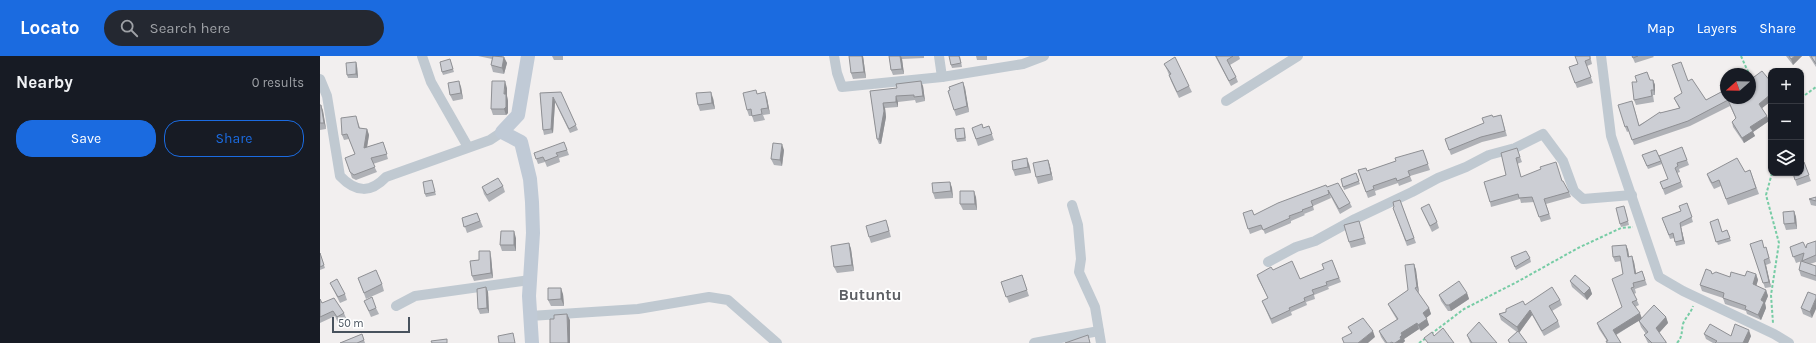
<!DOCTYPE html>
<meta charset="utf-8">
<style>
:root{--surface:#171b24;--page:#242831;--text:#f1f3f6;--muted:#9ea1a6;--line:#363941;--accent:#1b6be0}
body{margin:0;font-family:Karla,sans-serif;background:var(--page);color:var(--text)}
.controls{position:absolute;right:12px;top:12px;display:grid;overflow:hidden;border-radius:8px;box-shadow:0 1px 3px #0004}
.controls button{width:36px;height:36px;display:grid;place-items:center;padding:0;border:0;border-bottom:1px solid var(--line);background:var(--surface);color:var(--text);font:20px sans-serif}
.compass{position:absolute;left:1400px;top:12px;width:36px;height:36px;border-radius:50%;background:var(--surface);box-shadow:0 1px 3px #0004;rotate:250deg}
.scale{position:absolute;left:12px;bottom:10px;width:78px;box-sizing:border-box;padding-left:4px;border:2px solid #48525d;border-top:0;font-size:11px;line-height:14px;white-space:nowrap;color:#48525d;-webkit-text-stroke:3px #fff;paint-order:stroke}
.list{margin:0;padding:0;list-style:none}
h2{display:flex;justify-content:space-between;align-items:center;height:52px;margin:0;padding:0 16px;font-size:17px}
h2 small{font-size:13px;font-weight:400;color:var(--muted)}
.actions{display:flex;gap:8px;padding:12px 16px}
.actions a{flex:1;padding:9px 0;border:1px solid var(--accent);border-radius:16px;text-align:center;font-size:14px;color:var(--accent)}
.actions .main{background:var(--accent);color:#fff}
.icon{flex:none;width:22px;height:22px;fill:none;stroke:currentColor;stroke-width:2;stroke-linecap:round;stroke-linejoin:round}
.map{position:relative;flex:none;width:1496px;height:287px;overflow:hidden}
header{display:flex;align-items:center;gap:24px;box-sizing:border-box;height:56px;padding:0 20px;background:var(--accent);color:#fff}
header strong{font-size:19px}
nav{display:flex;gap:22px;margin-inline-start:auto;font-size:14px}
.search{width:280px;height:36px;background:var(--page);display:flex;align-items:center;gap:10px;box-sizing:border-box;padding:0 14px;border-radius:22px;color:var(--muted);font-size:15px}
main{display:flex}
aside{flex:1;background:var(--surface)}
.map>svg:first-child{display:block}
.lines{fill:none;stroke-linecap:round;stroke-linejoin:round}
.path{stroke:#77cca5;stroke-width:2;stroke-dasharray:3 2;stroke-linecap:butt}
.street{stroke:#c0c9d1;stroke-width:10}
.secondary{stroke:#c0cad6;stroke-width:14}
.wall{fill:#afb1b6}
.shaded-wall{fill:#8f9094}
.building{fill:#ccced4;stroke:#8f9094}
.labels{text-anchor:middle;stroke-width:3.5;stroke-linejoin:round;paint-order:stroke}
.quarter-label{font-size:16px;font-weight:bold;fill:#5c5f64;stroke:#fff}
</style>
<header>
<strong>Locato</strong>
<div class="search"><svg class="icon" aria-label="search" viewBox="0 0 24 24"><circle cx="10" cy="10" r="6"/><path d="M15 15l6 6"/></svg>Search here</div>
<nav><a>Map</a><a>Layers</a><a>Share</a></nav>
</header>
<main>
<aside>
<h2>Nearby<small>0 results</small></h2>
<ul class="list">
</ul>
<div class="actions"><a class="main">Save</a><a>Share</a></div>
</aside>
<div class="map">
<svg width="1496" height="287" viewBox="0 0 1496 287">
<rect width="100%" height="100%" fill="#f2efef"/>
<g class="lines">
<g class="path">
<path d="M 1421,0 L 1429,18"/>
<path d="M 1481,42 L 1496,31"/>
<path d="M 1452,117 L 1446,139 L 1459,187 L 1451,239 L 1453,267"/>
<path d="M 1111,278 L 1144,253 L 1197,226 L 1258,192 L 1301,172 L 1313,171"/>
<path d="M 1099,287 L 1106,282"/>
<path d="M 1357,287 C 1363,280 1361,277 1363,268 C 1365,262 1371,257 1373,250"/>
</g>
<g class="street">
<path d="M 102,0 L 111,26 L 148,91"/>
<path d="M 514,0 L 517,17 L 522,31 L 622,21 L 703,8 L 724,0"/>
<path d="M 619,0 L 622,21"/>
<path d="M 1281,0 L 1291,80 L 1339,221 L 1363,235 L 1454,278 L 1469,287"/>
<path d="M 0,23 L 7,40 L 20,120 C 36,137 51,137 66,121 L 170,84 L 182,76"/>
<path d="M 906,45 L 978,0"/>
<path d="M 752,149 L 758,169 L 761,203 L 759,216 L 775,251 L 781,287"/>
<path d="M 948,206 L 976,191 L 995,185 L 1035,163 L 1092,136 L 1118,122 L 1146,111 L 1169,99 L 1195,92 L 1223,78 L 1243,105 L 1254,135 L 1263,143 L 1312,139"/>
<path d="M 76,250 L 95,240 L 210,224"/>
<path d="M 210,260 L 318,253 L 389,241 L 408,244 L 457,287"/>
<path d="M 714,287 L 779,275"/>
</g>
<path class="secondary" d="M 208,0 L 198,59 L 182,76 L 201,86 L 210,123 L 212,146 L 213,177 L 209,240 L 212,287"/>
</g>
<g class="wall">
<path d="M 158,0 L 182,0 L 187,7 L 184,18 L 173,16 L 171,9 L 172,3 Z"/>
<path d="M 232,0 L 243,0 L 243,4 L 234,4 Z"/>
<path d="M 543,0 L 546,22 L 533,23 L 531,17 Z"/>
<path d="M 569,0 L 604,0 L 604,2 L 582,3 L 584,18 L 573,19 L 571,14 Z"/>
<path d="M 640,0 L 642,11 L 632,12 L 631,9 Z"/>
<path d="M 656,0 L 667,0 L 667,4 L 657,4 Z"/>
<path d="M 895,0 L 919,0 L 920,3 L 910,9 L 916,21 L 918,26 L 911,30 Z"/>
<path d="M 1270,0 L 1272,8 L 1267,10 L 1273,27 L 1257,32 L 1249,11 L 1258,8 Z"/>
<path d="M 1312,0 L 1333,0 L 1334,1 L 1315,7 Z"/>
<path d="M 1466,0 L 1482,0 L 1473,9 Z"/>
<path d="M 1489,0 L 1496,0 L 1496,11 Z"/>
<path d="M 130,3 L 134,16 L 123,19 L 122,16 Z"/>
<path d="M 36,6 L 37,10 L 38,22 L 28,22 L 27,19 Z"/>
<path d="M 844,8 L 869,30 L 872,36 L 859,42 L 851,25 L 849,19 L 847,14 Z"/>
<path d="M 1333,24 L 1335,29 L 1335,39 L 1333,39 L 1334,46 L 1316,49 L 1314,44 Z"/>
<path d="M 1368,25 L 1386,44 L 1403,35 L 1400,29 L 1406,42 L 1451,26 L 1451,45 L 1442,52 L 1447,60 L 1449,65 L 1433,76 L 1435,80 L 1424,87 L 1413,71 L 1412,66 L 1416,63 L 1410,50 L 1370,70 L 1314,89 L 1309,75 L 1307,76 L 1305,71 L 1314,51 L 1319,69 L 1341,57 L 1359,52 L 1354,42 L 1362,37 Z"/>
<path d="M 603,30 L 605,45 L 596,47 L 595,44 L 578,46 L 578,51 L 565,52 L 566,61 L 561,88 L 559,88 L 557,83 L 550,35 Z"/>
<path d="M 141,31 L 143,43 L 133,45 L 130,39 Z"/>
<path d="M 187,32 L 187,40 L 188,45 L 188,57 L 186,59 L 173,59 L 171,53 Z"/>
<path d="M 645,32 L 649,56 L 636,60 L 634,54 Z"/>
<path d="M 241,36 L 258,74 L 250,77 L 235,46 L 233,77 L 224,79 L 223,74 L 220,37 Z"/>
<path d="M 438,38 L 447,42 L 450,58 L 443,59 L 445,64 L 434,66 L 432,60 L 429,60 L 427,54 Z"/>
<path d="M 393,42 L 395,53 L 380,55 L 378,49 Z"/>
<path d="M 0,49 L 1,49 L 3,55 L 6,73 L 0,74 Z"/>
<path d="M 1181,59 L 1187,80 L 1162,86 L 1131,99 L 1125,83 L 1164,67 L 1173,61 Z"/>
<path d="M 38,66 L 40,72 L 47,73 L 49,79 L 47,91 L 63,86 L 68,103 L 53,108 L 57,116 L 36,124 L 32,122 L 25,102 L 35,98 L 29,83 L 24,84 L 22,79 Z"/>
<path d="M 669,70 L 674,84 L 658,90 L 652,72 L 664,72 Z"/>
<path d="M 645,75 L 646,85 L 637,86 L 636,83 Z"/>
<path d="M 246,91 L 249,99 L 239,102 L 240,106 L 227,111 L 225,106 L 218,108 L 214,97 Z"/>
<path d="M 1362,91 L 1369,109 L 1359,113 L 1360,116 L 1357,117 L 1363,131 L 1345,139 L 1340,126 L 1348,123 Z"/>
<path d="M 464,94 L 462,110 L 454,109 L 451,103 Z"/>
<path d="M 1103,94 L 1110,114 L 1090,120 L 1092,125 L 1079,130 L 1078,127 L 1055,135 L 1056,139 L 1048,142 L 1038,114 L 1047,115 L 1076,105 Z"/>
<path d="M 1336,94 L 1342,108 L 1328,113 L 1322,99 Z"/>
<path d="M 1181,97 L 1199,98 L 1202,106 L 1197,108 L 1201,121 L 1242,125 L 1249,136 L 1251,141 L 1226,148 L 1231,163 L 1221,166 L 1214,146 L 1201,147 L 1200,143 L 1171,151 L 1170,146 L 1186,119 Z"/>
<path d="M 728,104 L 730,110 L 733,124 L 718,128 L 716,121 Z"/>
<path d="M 1484,106 L 1491,125 L 1477,130 L 1473,117 Z"/>
<path d="M 709,108 L 711,117 L 695,120 L 693,114 Z"/>
<path d="M 1430,114 L 1439,138 L 1408,149 L 1401,130 L 1394,133 L 1389,124 L 1387,118 L 1425,116 Z"/>
<path d="M 1036,117 L 1040,128 L 1024,134 L 1021,123 Z"/>
<path d="M 112,124 L 116,139 L 106,141 L 105,138 Z"/>
<path d="M 630,126 L 632,132 L 633,142 L 615,143 L 613,137 Z"/>
<path d="M 183,130 L 185,136 L 169,146 L 164,138 L 162,131 Z"/>
<path d="M 1007,131 L 1030,147 L 1032,151 L 1020,158 L 1010,139 L 1011,142 L 993,150 L 994,154 L 984,158 L 985,159 L 971,165 L 971,167 L 945,178 L 943,173 L 930,178 L 923,157 L 934,159 Z"/>
<path d="M 656,141 L 657,154 L 643,154 L 640,148 Z"/>
<path d="M 1496,141 L 1496,150 L 1491,149 L 1489,143 Z"/>
<path d="M 1080,144 L 1096,187 L 1087,190 L 1073,152 L 1074,151 Z"/>
<path d="M 1367,147 L 1373,166 L 1361,171 L 1365,188 L 1356,190 L 1354,182 L 1350,183 L 1342,162 L 1361,155 Z"/>
<path d="M 1101,152 L 1117,166 L 1119,172 L 1112,176 Z"/>
<path d="M 1305,153 L 1309,169 L 1301,171 L 1300,168 Z"/>
<path d="M 1474,155 L 1476,161 L 1477,173 L 1466,174 L 1464,168 Z"/>
<path d="M 157,157 L 163,171 L 147,177 L 142,162 Z"/>
<path d="M 1390,166 L 1402,176 L 1407,174 L 1411,185 L 1398,189 Z"/>
<path d="M 568,170 L 571,181 L 551,187 L 549,181 Z"/>
<path d="M 1041,171 L 1046,188 L 1031,192 L 1029,186 Z"/>
<path d="M 196,182 L 196,195 L 182,195 L 180,189 Z"/>
<path d="M 1496,185 L 1496,206 L 1490,208 L 1496,210 L 1496,225 L 1481,220 L 1479,214 L 1482,205 L 1476,207 L 1470,191 L 1486,192 Z"/>
<path d="M 529,187 L 531,193 L 534,215 L 517,217 L 514,211 Z"/>
<path d="M 1430,188 L 1444,192 L 1446,191 L 1451,207 L 1446,209 L 1451,231 L 1445,232 Z"/>
<path d="M 1306,189 L 1308,194 L 1309,201 L 1314,206 L 1316,217 L 1322,215 L 1327,229 L 1315,233 L 1316,237 L 1314,238 L 1319,249 L 1315,251 L 1322,262 L 1346,261 L 1348,267 L 1339,277 L 1347,287 L 1328,287 L 1324,279 L 1326,278 L 1321,271 L 1319,265 L 1321,263 L 1287,285 L 1279,273 L 1277,267 L 1302,251 L 1303,218 L 1301,205 L 1295,206 L 1293,201 Z"/>
<path d="M 0,197 L 5,212 L 0,214 Z"/>
<path d="M 171,200 L 173,222 L 154,225 L 152,220 L 159,204 Z"/>
<path d="M 1191,201 L 1210,202 L 1211,206 L 1196,214 Z"/>
<path d="M 1012,204 L 1021,226 L 1008,231 L 1009,233 L 994,239 L 995,243 L 986,246 L 987,249 L 971,256 L 972,259 L 952,268 L 942,245 L 948,242 L 938,223 L 937,219 L 953,214 L 980,223 L 1004,213 Z"/>
<path d="M 1094,208 L 1096,214 L 1099,237 L 1098,237 L 1109,252 L 1111,258 L 1106,262 L 1109,269 L 1101,275 L 1099,273 L 1084,283 L 1085,285 L 1083,287 L 1065,287 L 1061,281 L 1059,275 L 1077,264 L 1071,254 L 1068,248 L 1088,234 Z"/>
<path d="M 1392,218 L 1410,221 L 1436,218 L 1438,224 L 1436,230 L 1446,234 L 1448,240 L 1445,247 L 1446,252 L 1441,264 L 1427,258 L 1426,255 L 1405,248 L 1403,242 L 1382,235 L 1380,229 Z"/>
<path d="M 702,219 L 709,240 L 689,247 L 681,226 Z"/>
<path d="M 38,222 L 62,228 L 64,235 L 46,243 Z"/>
<path d="M 1250,225 L 1270,232 L 1272,238 L 1267,244 L 1252,231 Z"/>
<path d="M 10,227 L 25,238 L 27,244 L 20,247 Z"/>
<path d="M 166,231 L 168,236 L 169,257 L 160,258 L 158,253 Z"/>
<path d="M 1488,236 L 1492,262 L 1483,258 L 1481,252 Z"/>
<path d="M 1147,237 L 1149,243 L 1131,255 L 1128,255 L 1121,245 L 1119,239 Z"/>
<path d="M 243,238 L 244,250 L 231,250 L 228,244 Z"/>
<path d="M 0,243 L 2,247 L 24,257 L 26,262 L 18,267 L 15,260 L 0,267 Z"/>
<path d="M 1240,244 L 1242,249 L 1232,255 L 1238,265 L 1240,271 L 1224,280 L 1212,259 L 1199,277 L 1207,287 L 1189,287 L 1188,284 L 1197,276 L 1181,264 L 1179,258 L 1205,249 Z"/>
<path d="M 44,245 L 56,252 L 59,258 L 51,261 Z"/>
<path d="M 42,278 L 45,287 L 20,287 Z"/>
<path d="M 1384,278 L 1411,280 L 1431,280 L 1428,287 L 1393,287 L 1386,283 Z"/>
<path d="M 1147,279 L 1177,287 L 1150,287 Z"/>
</g>
<g class="shaded-wall">
<path d="M 542,0 L 543,0 L 546,22 L 544,16 Z"/>
<path d="M 580,0 L 581,0 L 582,3 L 584,18 L 582,13 Z"/>
<path d="M 1475,0 L 1482,0 L 1473,9 L 1471,3 Z"/>
<path d="M 184,1 L 187,7 L 184,18 L 182,12 Z"/>
<path d="M 36,6 L 37,10 L 38,22 L 36,18 Z"/>
<path d="M 1333,24 L 1335,29 L 1335,39 L 1334,34 Z"/>
<path d="M 139,25 L 141,31 L 143,43 L 141,37 Z"/>
<path d="M 185,25 L 187,32 L 187,40 L 188,45 L 188,57 L 186,59 L 184,53 Z"/>
<path d="M 601,25 L 603,30 L 605,45 L 603,40 Z"/>
<path d="M 643,26 L 645,32 L 649,56 L 647,50 Z"/>
<path d="M 391,36 L 393,42 L 395,53 L 392,47 Z"/>
<path d="M 445,36 L 447,42 L 450,58 L 448,52 Z"/>
<path d="M 1451,38 L 1451,45 L 1441,53 L 1439,48 Z"/>
<path d="M 576,40 L 578,46 L 578,51 L 576,46 Z"/>
<path d="M 233,41 L 235,46 L 233,77 L 231,73 Z"/>
<path d="M 563,47 L 565,52 L 566,61 L 561,88 L 559,83 Z"/>
<path d="M 1,49 L 3,55 L 6,73 L 4,67 Z"/>
<path d="M 1447,60 L 1449,65 L 1433,76 L 1435,80 L 1424,87 L 1422,82 L 1430,71 Z"/>
<path d="M 47,73 L 49,79 L 46,97 L 44,92 Z"/>
<path d="M 462,88 L 464,94 L 462,110 L 460,104 Z"/>
<path d="M 707,102 L 709,108 L 711,117 L 708,111 Z"/>
<path d="M 728,104 L 730,110 L 733,124 L 731,118 Z"/>
<path d="M 630,126 L 632,132 L 633,142 L 631,135 Z"/>
<path d="M 654,135 L 656,141 L 657,154 L 655,148 Z"/>
<path d="M 1474,155 L 1476,161 L 1477,173 L 1475,167 Z"/>
<path d="M 1360,167 L 1361,171 L 1365,188 L 1363,184 Z"/>
<path d="M 194,175 L 196,182 L 196,195 L 194,189 Z"/>
<path d="M 529,187 L 531,193 L 534,215 L 532,209 Z"/>
<path d="M 1306,189 L 1308,194 L 1310,206 L 1308,201 Z"/>
<path d="M 170,195 L 171,200 L 173,222 L 171,217 Z"/>
<path d="M 1312,200 L 1314,206 L 1317,223 L 1315,218 Z"/>
<path d="M 1444,204 L 1446,209 L 1451,231 L 1449,226 Z"/>
<path d="M 1094,208 L 1096,214 L 1099,237 L 1097,231 Z"/>
<path d="M 1436,218 L 1438,224 L 1435,234 L 1433,228 Z"/>
<path d="M 166,231 L 168,236 L 169,257 L 167,252 Z"/>
<path d="M 241,232 L 243,238 L 244,250 L 241,243 Z"/>
<path d="M 1270,232 L 1272,238 L 1267,244 L 1264,238 Z"/>
<path d="M 1446,234 L 1448,240 L 1445,247 L 1446,252 L 1441,264 L 1438,259 L 1441,244 Z"/>
<path d="M 1147,237 L 1149,243 L 1131,255 L 1129,249 Z"/>
<path d="M 1496,242 L 1496,253 L 1492,262 L 1490,256 Z"/>
<path d="M 1109,252 L 1111,258 L 1105,263 L 1103,257 Z"/>
<path d="M 1210,254 L 1212,259 L 1199,277 L 1197,271 Z"/>
<path d="M 1320,257 L 1322,263 L 1295,279 L 1293,274 Z"/>
<path d="M 247,258 L 250,264 L 250,287 L 248,287 Z"/>
<path d="M 1346,261 L 1348,267 L 1338,278 L 1336,272 Z"/>
<path d="M 1107,263 L 1109,269 L 1101,275 L 1098,269 Z"/>
<path d="M 1097,267 L 1099,273 L 1084,283 L 1085,285 L 1083,287 L 1075,287 L 1080,281 L 1081,277 Z"/>
<path d="M 1429,274 L 1431,280 L 1428,287 L 1423,287 Z"/>
<path d="M 1053,275 L 1055,281 L 1048,287 L 1038,287 Z"/>
</g>
<g class="building">
<path d="M 173,0 L 184,1 L 182,12 L 171,9 Z"/>
<path d="M 529,0 L 542,0 L 544,16 L 531,17 Z"/>
<path d="M 569,0 L 580,0 L 582,13 L 571,14 Z"/>
<path d="M 629,0 L 639,0 L 641,7 L 631,9 Z"/>
<path d="M 896,0 L 913,0 L 907,4 L 916,21 L 909,25 Z"/>
<path d="M 1255,0 L 1270,0 L 1270,3 L 1265,5 L 1271,21 L 1255,27 L 1249,11 L 1258,8 Z"/>
<path d="M 1312,0 L 1318,0 L 1313,2 Z"/>
<path d="M 1469,0 L 1475,0 L 1471,3 Z"/>
<path d="M 1491,0 L 1496,0 L 1496,8 Z"/>
<path d="M 855,1 L 869,30 L 857,36 L 849,19 L 851,18 L 844,8 Z"/>
<path d="M 130,3 L 133,13 L 122,16 L 120,6 Z"/>
<path d="M 36,6 L 36,18 L 27,19 L 26,7 Z"/>
<path d="M 1361,6 L 1368,25 L 1372,23 L 1386,44 L 1403,35 L 1400,29 L 1406,26 L 1406,42 L 1430,42 L 1430,24 L 1442,15 L 1451,26 L 1451,38 L 1439,48 L 1447,60 L 1430,71 L 1433,75 L 1422,82 L 1412,66 L 1416,62 L 1408,44 L 1368,65 L 1312,84 L 1307,70 L 1305,71 L 1298,49 L 1312,45 L 1319,70 L 1340,56 L 1340,57 L 1360,52 L 1354,42 L 1362,37 L 1352,9 Z"/>
<path d="M 1327,16 L 1330,24 L 1333,24 L 1334,34 L 1331,34 L 1332,40 L 1314,44 L 1312,26 L 1317,26 L 1315,20 Z"/>
<path d="M 139,25 L 141,37 L 130,39 L 128,27 Z"/>
<path d="M 172,25 L 185,25 L 184,38 L 186,38 L 186,51 L 184,53 L 171,53 Z"/>
<path d="M 601,25 L 603,40 L 594,41 L 594,39 L 576,40 L 576,46 L 563,47 L 564,55 L 559,83 L 557,83 L 550,35 L 577,32 L 576,28 Z"/>
<path d="M 643,26 L 647,50 L 634,54 L 628,35 L 630,34 L 629,31 Z"/>
<path d="M 436,34 L 437,38 L 445,36 L 448,52 L 441,53 L 442,58 L 432,60 L 431,53 L 427,54 L 423,37 Z"/>
<path d="M 241,36 L 256,69 L 249,73 L 233,41 L 231,73 L 223,74 L 220,37 Z"/>
<path d="M 391,36 L 392,47 L 378,49 L 376,37 Z"/>
<path d="M 0,49 L 1,49 L 4,67 L 0,67 Z"/>
<path d="M 1172,59 L 1173,61 L 1181,59 L 1185,75 L 1161,81 L 1129,94 L 1125,83 L 1164,67 L 1162,62 Z"/>
<path d="M 36,60 L 39,72 L 47,73 L 44,92 L 63,86 L 67,98 L 51,102 L 55,111 L 34,119 L 30,116 L 25,102 L 35,98 L 27,78 L 22,79 L 21,62 Z"/>
<path d="M 662,68 L 663,72 L 669,70 L 672,78 L 656,83 L 652,72 Z"/>
<path d="M 644,72 L 645,82 L 636,83 L 635,73 Z"/>
<path d="M 244,86 L 247,94 L 236,97 L 238,100 L 225,105 L 223,101 L 216,103 L 214,97 Z"/>
<path d="M 453,87 L 462,88 L 460,104 L 451,103 Z"/>
<path d="M 1362,91 L 1367,104 L 1357,107 L 1358,110 L 1355,112 L 1361,126 L 1343,133 L 1340,126 L 1348,123 L 1339,100 Z"/>
<path d="M 1197,92 L 1200,101 L 1196,102 L 1201,121 L 1221,113 L 1220,111 L 1236,106 L 1242,125 L 1243,125 L 1249,136 L 1224,143 L 1229,158 L 1219,161 L 1212,141 L 1199,142 L 1198,138 L 1170,146 L 1164,126 L 1186,119 L 1181,97 Z"/>
<path d="M 1103,94 L 1108,108 L 1088,115 L 1090,120 L 1077,125 L 1076,122 L 1053,130 L 1054,133 L 1046,136 L 1038,114 L 1046,112 L 1047,115 L 1076,105 L 1075,102 Z"/>
<path d="M 1336,94 L 1341,105 L 1327,110 L 1322,99 Z"/>
<path d="M 707,102 L 708,111 L 693,114 L 692,105 Z"/>
<path d="M 1417,102 L 1425,116 L 1430,114 L 1436,132 L 1406,143 L 1399,124 L 1392,127 L 1387,118 Z"/>
<path d="M 728,104 L 731,118 L 716,121 L 713,107 Z"/>
<path d="M 1484,106 L 1489,119 L 1475,124 L 1473,117 L 1481,117 L 1481,107 Z"/>
<path d="M 1036,117 L 1039,125 L 1023,131 L 1021,123 Z"/>
<path d="M 178,122 L 183,130 L 167,139 L 162,131 Z"/>
<path d="M 112,124 L 115,136 L 105,138 L 103,126 Z"/>
<path d="M 630,126 L 631,135 L 613,137 L 612,127 Z"/>
<path d="M 1018,127 L 1030,147 L 1019,153 L 1008,134 L 1009,138 L 991,145 L 993,150 L 982,154 L 983,155 L 969,160 L 970,162 L 943,174 L 941,169 L 928,173 L 923,157 L 932,154 L 934,159 L 958,147 L 1006,129 L 1007,131 Z"/>
<path d="M 640,135 L 654,135 L 655,148 L 640,148 Z"/>
<path d="M 1496,141 L 1496,145 L 1489,143 Z"/>
<path d="M 1080,144 L 1094,182 L 1086,185 L 1073,152 L 1074,151 L 1073,146 Z"/>
<path d="M 1367,147 L 1372,161 L 1360,167 L 1363,184 L 1355,186 L 1353,177 L 1349,179 L 1342,162 L 1361,155 L 1359,150 Z"/>
<path d="M 1109,148 L 1117,166 L 1110,170 L 1101,152 Z"/>
<path d="M 1304,150 L 1308,165 L 1300,168 L 1296,152 Z"/>
<path d="M 1474,155 L 1475,167 L 1464,168 L 1463,156 Z"/>
<path d="M 157,157 L 160,165 L 144,171 L 142,162 Z"/>
<path d="M 1398,163 L 1402,176 L 1407,174 L 1410,182 L 1396,186 L 1390,166 Z"/>
<path d="M 566,164 L 569,175 L 549,181 L 546,170 Z"/>
<path d="M 1039,165 L 1044,182 L 1029,186 L 1024,169 Z"/>
<path d="M 181,175 L 194,175 L 194,189 L 180,189 Z"/>
<path d="M 1442,184 L 1444,192 L 1446,191 L 1449,202 L 1444,204 L 1449,226 L 1443,227 L 1430,188 Z"/>
<path d="M 1496,185 L 1496,199 L 1482,205 L 1484,197 L 1473,201 L 1470,191 L 1483,186 L 1486,192 L 1487,188 Z"/>
<path d="M 529,187 L 532,209 L 514,211 L 511,190 Z"/>
<path d="M 1306,189 L 1308,201 L 1312,200 L 1315,218 L 1322,215 L 1325,224 L 1313,227 L 1314,231 L 1311,232 L 1317,244 L 1312,246 L 1320,257 L 1293,274 L 1301,287 L 1287,287 L 1286,285 L 1288,285 L 1277,267 L 1302,251 L 1292,223 L 1303,218 L 1300,200 L 1293,201 L 1292,190 Z"/>
<path d="M 159,195 L 170,195 L 171,217 L 152,220 L 150,205 L 159,204 Z"/>
<path d="M 1206,195 L 1210,202 L 1195,211 L 1191,201 Z"/>
<path d="M 0,197 L 4,209 L 0,211 Z"/>
<path d="M 1012,204 L 1019,222 L 1006,226 L 1007,229 L 992,234 L 994,238 L 984,242 L 985,245 L 969,252 L 970,254 L 951,263 L 942,245 L 948,242 L 937,219 L 951,211 L 953,214 L 972,205 L 980,223 L 1004,213 L 1002,208 Z"/>
<path d="M 1481,205 L 1496,210 L 1496,220 L 1479,214 Z"/>
<path d="M 1094,208 L 1097,231 L 1095,232 L 1109,252 L 1103,257 L 1107,263 L 1098,269 L 1097,267 L 1081,277 L 1082,279 L 1080,281 L 1081,283 L 1075,287 L 1073,287 L 1072,286 L 1070,287 L 1067,287 L 1059,275 L 1078,263 L 1068,248 L 1088,234 L 1085,209 Z"/>
<path d="M 1386,213 L 1391,215 L 1392,218 L 1396,216 L 1410,221 L 1411,216 L 1425,220 L 1427,215 L 1436,218 L 1433,228 L 1446,234 L 1441,244 L 1444,246 L 1438,259 L 1425,253 L 1426,250 L 1403,242 L 1404,237 L 1380,229 Z"/>
<path d="M 56,214 L 62,228 L 44,237 L 38,222 Z"/>
<path d="M 702,219 L 707,234 L 686,241 L 681,226 Z"/>
<path d="M 1255,219 L 1270,232 L 1264,238 L 1250,225 Z"/>
<path d="M 17,223 L 25,238 L 18,241 L 10,227 Z"/>
<path d="M 1139,225 L 1147,237 L 1129,249 L 1126,249 L 1119,239 Z"/>
<path d="M 166,231 L 167,252 L 158,253 L 157,233 Z"/>
<path d="M 1232,231 L 1240,244 L 1229,250 L 1238,265 L 1222,275 L 1210,254 L 1197,271 L 1179,258 L 1186,256 L 1186,253 L 1203,245 L 1205,249 Z"/>
<path d="M 228,232 L 241,232 L 241,243 L 228,244 Z"/>
<path d="M 1488,236 L 1496,239 L 1496,242 L 1490,256 L 1481,252 Z"/>
<path d="M 52,241 L 56,252 L 49,255 L 44,245 Z"/>
<path d="M 14,242 L 24,257 L 17,261 L 13,255 L 0,261 L 0,243 L 2,247 Z"/>
<path d="M 1334,249 L 1346,261 L 1336,272 L 1346,286 L 1346,287 L 1332,287 L 1324,279 L 1328,276 L 1319,265 Z"/>
<path d="M 247,258 L 248,287 L 230,287 L 230,263 L 234,263 L 234,259 Z"/>
<path d="M 1043,262 L 1053,275 L 1038,287 L 1024,287 L 1022,282 L 1032,277 L 1028,271 Z"/>
<path d="M 1159,266 L 1177,287 L 1152,287 L 1147,279 Z"/>
<path d="M 1390,268 L 1411,280 L 1415,268 L 1429,274 L 1423,287 L 1395,287 L 1397,285 L 1384,278 Z"/>
<path d="M 1123,272 L 1134,287 L 1108,287 L 1104,282 L 1112,276 L 1114,280 Z"/>
<path d="M 1198,275 L 1207,287 L 1190,287 L 1188,284 Z"/>
<path d="M 193,277 L 195,287 L 179,287 L 178,280 Z"/>
<path d="M 42,278 L 44,284 L 37,287 L 20,287 Z"/>
<path d="M 768,279 L 770,287 L 745,287 Z"/>
<path d="M 127,283 L 127,287 L 112,287 L 111,285 Z"/>
</g>
<g class="labels">
<g class="quarter-label">
<text x="550" y="244">Butuntu</text>
</g>
</g>
</svg>
<div class="controls">
<button>+</button>
<button>−</button>
<button><svg class="icon" aria-label="layers" viewBox="0 0 24 24"><path d="M12 4l9 5-9 5-9-5zM3 14l9 5 9-5"/></svg></button>
</div>
<svg class="compass" viewBox="-18 -18 36 36"><path d="M0-13l5 13h-10z" fill="#e53935"/><path d="M0 13l5-13h-10z" fill="#9ea1a6"/></svg>
<div class="scale">50 m</div>
</div>
</main>
